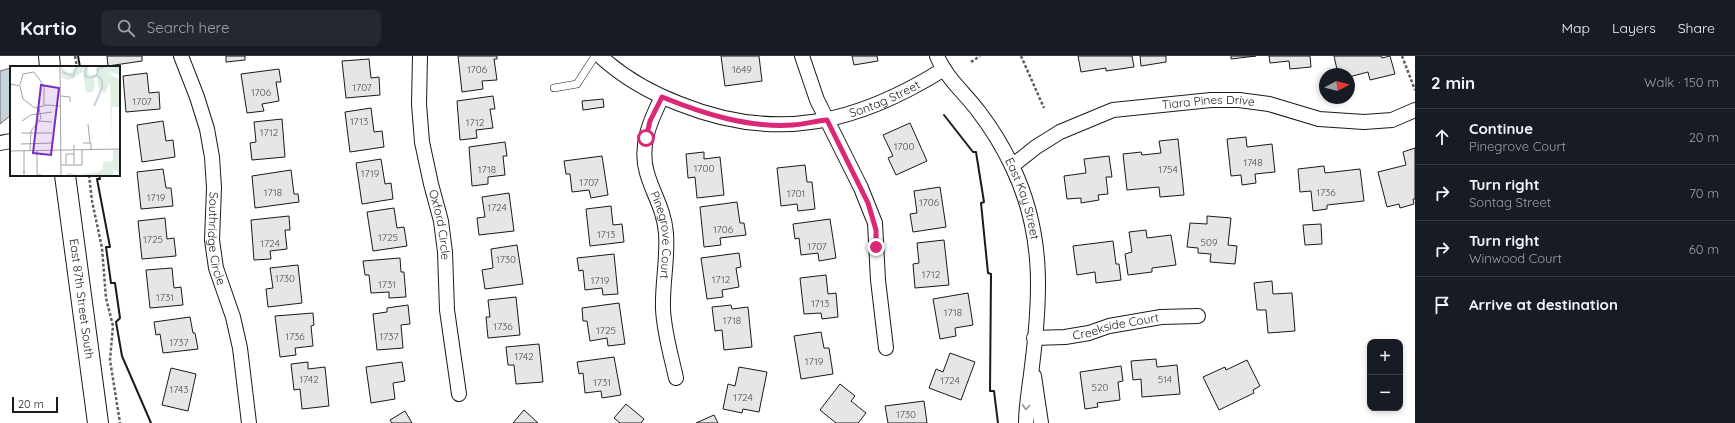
<!DOCTYPE html>
<meta charset="utf-8">
<style>
:root{--surface:#171b24;--page:#242831;--text:#f1f3f6;--muted:#9ea1a6;--line:#363941}
body{margin:0;font-family:Quicksand,sans-serif;background:var(--page);color:var(--text)}
.controls{position:absolute;right:12px;bottom:12px;display:grid;overflow:hidden;border-radius:8px;box-shadow:0 2px 6px #0003}
.controls button{width:36px;height:36px;display:grid;place-items:center;padding:0;border:0;border-bottom:1px solid var(--line);background:var(--surface);color:var(--text);font:20px sans-serif}
.compass{position:absolute;left:1319px;top:12px;width:36px;height:36px;border-radius:50%;background:var(--surface);box-shadow:0 2px 6px #0003;rotate:83deg}
.scale{position:absolute;left:12px;bottom:10px;width:46px;box-sizing:border-box;padding-left:4px;border:2px solid #1a1a1a;border-top:0;font-size:11px;line-height:14px;white-space:nowrap;color:#1a1a1a;-webkit-text-stroke:3px #fff;paint-order:stroke}
.stop{position:absolute;width:12px;height:12px;margin:-9px;border:3px solid #db2777;border-radius:50%;background:#fff}
.stop.end{background:#db2777;border-color:#fff;box-shadow:0 1px 4px #0008}
.list{margin:0;padding:0;list-style:none}
h2{display:flex;justify-content:space-between;align-items:center;height:52px;margin:0;padding:0 16px;font-size:17px}
h2 small{font-size:13px;font-weight:400;color:var(--muted)}
.list li{display:grid;grid-template-columns:26px 1fr auto;gap:12px;align-items:center;box-sizing:border-box;height:56px;padding:0 16px;border-top:1px solid var(--line)}
.list b{display:block;font-size:15px;white-space:nowrap}
.list p{margin:0;font-size:13px;white-space:nowrap;color:var(--muted)}
.list em{font-size:13px;font-style:normal;color:var(--muted)}
.icon{flex:none;width:22px;height:22px;fill:none;stroke:currentColor;stroke-width:2;stroke-linecap:round;stroke-linejoin:round}
.map{position:relative;flex:none;width:1415px;height:367px;overflow:hidden}
header{display:flex;align-items:center;gap:24px;box-sizing:border-box;height:56px;padding:0 20px;background:var(--surface);border-bottom:1px solid var(--line)}
header strong{font-size:19px}
nav{display:flex;gap:22px;margin-inline-start:auto;font-size:14px}
.search{width:280px;height:36px;background:var(--page);display:flex;align-items:center;gap:10px;box-sizing:border-box;padding:0 14px;border-radius:8px;color:var(--muted);font-size:15px}
main{display:flex}
aside{flex:1;background:var(--surface)}
.map>svg:first-child{display:block}
.water{fill:#c6d2dc;stroke:#6a6a6a}
.building{fill:#e6e6e6;stroke:#1a1a1a}
.lines{fill:none;stroke-linecap:round;stroke-linejoin:round}
.lane-casing{stroke:#1a1a1a;stroke-width:8}
.street-casing{stroke:#1a1a1a;stroke-width:16}
.secondary-casing{stroke:#1a1a1a;stroke-width:22}
.path{stroke:#5f5f5f;stroke-width:2.5;stroke-dasharray:3 2;stroke-linecap:butt}
.lane{stroke:#fff;stroke-width:7}
.street{stroke:#fff;stroke-width:14}
.secondary{stroke:#fff;stroke-width:20}
.wall{stroke:#1a1a1a;stroke-width:2}
.oneway{stroke:#989898}
.route{stroke:#db2777;stroke-width:5}
.labels{text-anchor:middle;stroke-width:3;stroke-linejoin:round;paint-order:stroke}
.number-label{font-size:10px;fill:#4d4d4d}
.street-label{font-size:12px;fill:#1a1a1a;stroke:#fff}
.inset-river{fill:none;stroke:#c6d2dc;stroke-width:2}
.inset-road{fill:none;stroke:#a3a3a3;stroke-width:1}
.view{fill:#7b2cbf;fill-opacity:0.15;stroke:#7b2cbf;stroke-width:2}
.inset-edge{fill:none;stroke:#1a1a1a;stroke-width:2}
</style>
<header>
<strong>Kartio</strong>
<div class="search"><svg class="icon" aria-label="search" viewBox="0 0 24 24"><circle cx="10" cy="10" r="6"/><path d="M15 15l6 6"/></svg>Search here</div>
<nav><a>Map</a><a>Layers</a><a>Share</a></nav>
</header>
<main>
<div class="map">
<svg width="1415" height="367" viewBox="0 0 1415 367">
<rect width="100%" height="100%" fill="#fff"/>
<path class="water" d="M 11,12 L 11,59 L 0,68 L 0,15 Z"/>
<g class="building">
<path d="M 107,0 L 142,0 L 142,5 L 108,10 Z"/>
<path d="M 226,0 L 245,0 L 245,4 L 226,6 Z"/>
<path d="M 458,0 L 497,0 L 497,3 L 494,3 L 497,24 L 482,25 L 483,33 L 462,36 Z"/>
<path d="M 721,0 L 759,0 L 762,25 L 725,30 Z"/>
<path d="M 852,0 L 877,0 L 878,5 L 854,9 Z"/>
<path d="M 1078,0 L 1132,0 L 1134,11 L 1106,15 L 1106,12 L 1081,16 Z"/>
<path d="M 1140,0 L 1166,0 L 1166,6 L 1141,10 Z"/>
<path d="M 1231,0 L 1256,0 L 1231,3 Z"/>
<path d="M 1269,0 L 1310,0 L 1311,11 L 1290,13 L 1289,5 L 1270,7 Z"/>
<path d="M 1334,0 L 1381,0 L 1382,2 L 1390,0 L 1395,18 L 1370,24 L 1368,16 L 1349,21 L 1349,18 L 1338,18 Z"/>
<path d="M 369,3 L 371,22 L 379,21 L 380,39 L 346,42 L 342,5 Z"/>
<path d="M 279,13 L 281,26 L 276,26 L 279,45 L 262,48 L 264,55 L 247,57 L 241,18 Z"/>
<path d="M 147,17 L 149,37 L 159,36 L 160,53 L 126,56 L 123,20 Z"/>
<path d="M 493,40 L 495,53 L 490,53 L 493,72 L 476,74 L 477,82 L 460,84 L 457,45 Z"/>
<path d="M 603,43 L 604,51 L 583,54 L 582,45 Z"/>
<path d="M 371,52 L 374,76 L 382,75 L 384,91 L 350,96 L 345,56 Z"/>
<path d="M 282,63 L 285,101 L 252,104 L 250,87 L 256,86 L 254,66 Z"/>
<path d="M 163,65 L 166,85 L 173,84 L 175,101 L 142,106 L 137,69 Z"/>
<path d="M 910,67 L 927,105 L 896,119 L 888,102 L 893,100 L 883,79 Z"/>
<path d="M 1246,81 L 1247,91 L 1272,88 L 1275,116 L 1255,118 L 1256,127 L 1242,129 L 1241,119 L 1231,120 L 1227,83 Z"/>
<path d="M 1178,83 L 1184,139 L 1160,141 L 1159,131 L 1127,134 L 1123,98 L 1141,96 L 1142,99 L 1161,97 L 1159,85 Z"/>
<path d="M 505,86 L 507,100 L 503,100 L 505,119 L 488,121 L 488,128 L 472,130 L 469,91 Z"/>
<path d="M 1415,92 L 1415,143 L 1413,143 L 1414,148 L 1400,152 L 1399,148 L 1387,151 L 1378,116 L 1406,109 L 1403,96 Z"/>
<path d="M 704,96 L 704,103 L 720,101 L 724,139 L 697,142 L 695,121 L 688,122 L 686,98 Z"/>
<path d="M 602,100 L 608,139 L 591,142 L 589,134 L 572,136 L 570,118 L 566,118 L 564,105 Z"/>
<path d="M 1109,100 L 1112,121 L 1106,121 L 1108,138 L 1098,139 L 1099,144 L 1081,147 L 1081,142 L 1067,143 L 1064,120 L 1086,117 L 1084,103 Z"/>
<path d="M 381,103 L 385,128 L 391,127 L 393,143 L 362,148 L 356,107 Z"/>
<path d="M 805,109 L 807,126 L 812,126 L 815,153 L 798,155 L 797,148 L 781,150 L 777,112 Z"/>
<path d="M 1324,110 L 1325,117 L 1360,113 L 1364,145 L 1327,149 L 1327,153 L 1313,155 L 1311,135 L 1300,136 L 1298,113 Z"/>
<path d="M 163,113 L 166,132 L 171,132 L 173,150 L 141,153 L 137,116 Z"/>
<path d="M 291,114 L 294,138 L 298,138 L 299,146 L 255,152 L 252,120 Z"/>
<path d="M 940,131 L 946,171 L 913,176 L 910,158 L 917,157 L 914,135 Z"/>
<path d="M 509,137 L 514,175 L 479,179 L 477,162 L 485,161 L 482,141 Z"/>
<path d="M 737,146 L 740,167 L 744,167 L 746,179 L 720,182 L 721,189 L 704,191 L 700,151 Z"/>
<path d="M 611,150 L 613,169 L 622,168 L 624,186 L 590,190 L 586,153 Z"/>
<path d="M 394,152 L 397,172 L 404,171 L 407,190 L 373,195 L 367,156 Z"/>
<path d="M 289,160 L 290,174 L 285,174 L 287,193 L 270,195 L 271,203 L 254,204 L 251,164 Z"/>
<path d="M 1207,160 L 1231,162 L 1228,189 L 1237,190 L 1235,208 L 1210,206 L 1211,198 L 1198,197 L 1198,192 L 1187,191 L 1190,167 L 1207,168 Z"/>
<path d="M 165,162 L 167,183 L 174,182 L 176,200 L 142,203 L 138,165 Z"/>
<path d="M 830,163 L 836,202 L 819,205 L 818,197 L 801,199 L 799,182 L 795,183 L 793,168 Z"/>
<path d="M 1321,168 L 1322,188 L 1305,189 L 1303,169 Z"/>
<path d="M 1146,174 L 1147,182 L 1171,179 L 1176,209 L 1152,212 L 1152,216 L 1128,219 L 1125,198 L 1132,196 L 1129,176 Z"/>
<path d="M 944,184 L 949,229 L 915,232 L 913,208 L 919,207 L 917,187 Z"/>
<path d="M 1113,185 L 1116,208 L 1119,208 L 1121,224 L 1096,227 L 1095,216 L 1077,219 L 1073,190 Z"/>
<path d="M 517,189 L 523,228 L 485,233 L 482,214 L 493,212 L 491,193 Z"/>
<path d="M 739,197 L 741,211 L 736,212 L 739,231 L 722,234 L 723,241 L 707,243 L 701,202 Z"/>
<path d="M 614,198 L 618,238 L 603,239 L 602,232 L 585,234 L 583,214 L 579,215 L 577,202 Z"/>
<path d="M 400,202 L 401,216 L 404,216 L 406,241 L 389,242 L 389,236 L 371,237 L 369,219 L 365,219 L 363,205 Z"/>
<path d="M 298,209 L 302,247 L 268,251 L 266,233 L 273,232 L 270,212 Z"/>
<path d="M 172,212 L 174,232 L 181,231 L 183,249 L 150,252 L 146,214 Z"/>
<path d="M 826,219 L 828,238 L 836,237 L 838,261 L 822,263 L 821,257 L 804,258 L 800,222 Z"/>
<path d="M 1272,225 L 1273,238 L 1292,237 L 1295,275 L 1268,277 L 1266,254 L 1257,254 L 1254,227 Z"/>
<path d="M 968,237 L 973,269 L 955,272 L 956,280 L 940,283 L 933,243 Z"/>
<path d="M 516,241 L 520,279 L 488,282 L 486,261 L 490,261 L 488,244 Z"/>
<path d="M 619,247 L 625,288 L 608,290 L 607,282 L 590,285 L 587,265 L 583,265 L 582,252 Z"/>
<path d="M 408,249 L 410,268 L 401,269 L 403,292 L 377,294 L 373,258 L 387,256 L 387,252 Z"/>
<path d="M 731,249 L 732,253 L 748,251 L 752,291 L 724,294 L 722,274 L 715,275 L 712,251 Z"/>
<path d="M 313,257 L 314,269 L 311,270 L 313,290 L 295,292 L 296,299 L 280,301 L 275,260 Z"/>
<path d="M 190,261 L 193,277 L 195,277 L 198,293 L 163,297 L 160,278 L 156,279 L 154,266 Z"/>
<path d="M 821,276 L 824,292 L 829,292 L 833,318 L 801,323 L 794,280 Z"/>
<path d="M 539,288 L 543,326 L 516,328 L 514,309 L 508,309 L 506,291 Z"/>
<path d="M 950,297 L 975,306 L 961,344 L 929,332 L 936,313 L 943,316 Z"/>
<path d="M 614,301 L 621,339 L 602,342 L 601,335 L 585,337 L 583,317 L 579,318 L 577,306 Z"/>
<path d="M 1156,303 L 1157,311 L 1177,309 L 1180,338 L 1142,341 L 1141,323 L 1133,324 L 1131,305 Z"/>
<path d="M 1247,304 L 1260,330 L 1253,334 L 1254,337 L 1219,354 L 1203,321 L 1225,311 L 1226,314 Z"/>
<path d="M 308,306 L 308,313 L 325,311 L 329,350 L 302,353 L 300,333 L 294,334 L 291,308 Z"/>
<path d="M 402,306 L 405,325 L 393,327 L 395,343 L 371,347 L 366,311 Z"/>
<path d="M 1121,310 L 1123,325 L 1118,326 L 1120,344 L 1097,347 L 1098,351 L 1085,353 L 1080,316 Z"/>
<path d="M 739,311 L 767,316 L 759,356 L 743,353 L 742,357 L 723,353 L 728,328 L 735,330 Z"/>
<path d="M 171,312 L 196,318 L 188,355 L 162,349 Z"/>
<path d="M 840,328 L 855,340 L 851,345 L 866,357 L 858,367 L 836,367 L 820,354 Z"/>
<path d="M 924,345 L 927,367 L 888,367 L 885,350 Z"/>
<path d="M 626,348 L 644,363 L 641,367 L 620,367 L 614,362 Z"/>
<path d="M 524,354 L 538,367 L 513,367 Z"/>
<path d="M 405,355 L 412,367 L 392,367 L 390,364 Z"/>
<path d="M 714,359 L 718,367 L 696,367 Z"/>
</g>
<g class="lines">
<g class="lane-casing">
<path id="lane" d="M 554,32 L 577,28 L 595,0"/>
</g>
<g class="street-casing">
<g id="street">
<path id="s1" d="M 181,0 L 197,41 L 207,73 L 212,101 L 214,132 L 212,184 L 216,212 L 233,261 L 240,292 L 249,367"/>
<path id="s2" d="M 420,0 L 419,48 L 422,86 L 431,128 L 441,165 L 445,196 L 447,254 L 459,338"/>
<path id="s3" d="M 600,0 C 623,21 651,37 680,48 C 777,87 858,67 944,13"/>
<path d="M 802,0 L 817,44 L 861,132 L 875,167 L 878,224 L 886,292"/>
<path id="s4" d="M 937,0 C 946,22 965,37 979,56 C 992,73 1003,91 1012,110 C 1044,176 1041,239 1032,310 C 1030,329 1026,348 1026,367"/>
<path id="s5" d="M 662,41 C 650,65 639,90 647,117 C 653,138 664,153 666,177 C 668,203 662,228 663,253 C 664,276 671,299 676,322"/>
<path d="M 0,87 L 11,85"/>
<path id="s6" d="M 1012,110 L 1036,91 L 1060,76 L 1113,54 L 1211,44 L 1239,44 L 1269,48 L 1319,63 L 1364,66 L 1392,64 L 1415,54"/>
<path id="s7" d="M 1034,282 L 1065,281 L 1089,277 L 1109,270 L 1161,261 L 1198,260"/>
<path d="M 1034,320 L 1041,367"/>
</g>
</g>
<g class="secondary-casing">
<g id="secondary">
<path d="M 49,0 L 50,11"/>
<path id="s8" d="M 65,119 L 98,367"/>
</g>
</g>
<g class="path">
<path d="M 75,0 L 77,11"/>
<path d="M 1021,0 L 1044,52"/>
<path d="M 1402,0 L 1415,34"/>
<path d="M 971,6 L 980,0"/>
<path d="M 89,119 L 92,145 L 102,192 L 106,242 L 113,270 L 110,304 L 120,367"/>
</g>
<use href="#lane" class="lane"/>
<use href="#street" class="street"/>
<use href="#secondary" class="secondary"/>
<g class="wall">
<path d="M 78,0 L 80,11"/>
<path d="M 944,59 L 973,96 L 976,96 L 984,146 L 981,147 L 988,217 L 991,218 L 990,335 L 994,335 L 998,367"/>
<path d="M 99,119 L 100,123 L 97,123 L 110,191 L 106,191 L 111,227 L 115,227 L 120,262 L 116,266 L 122,300 L 151,367"/>
</g>
</g>
<defs><path id="oneway-chevron" d="M-2-3.5L2.5 0L-2 3.5" fill="none" stroke-width="1.6" stroke-linecap="round" stroke-linejoin="round"/></defs>
<use class="oneway" href="#oneway-chevron" transform="translate(1026 351) rotate(94)"/>
<g class="lines">
<path class="route" d="M 646,82 L 650,65 L 662,41 C 704,58 748,72 793,69 C 805,68 816,65 827,64 L 868,147 L 876,174 L 876,191"/>
</g>
<g class="labels">
<g class="number-label">
<text x="477" y="17">1706</text>
<text x="742" y="17">1649</text>
<text x="362" y="35">1707</text>
<text x="261" y="40">1706</text>
<text x="142" y="49">1707</text>
<text x="359" y="69">1713</text>
<text x="475" y="70">1712</text>
<text x="269" y="80">1712</text>
<text x="904" y="94">1700</text>
<text x="1253" y="110">1748</text>
<text x="704" y="116">1700</text>
<text x="487" y="117">1718</text>
<text x="1168" y="117">1754</text>
<text x="370" y="121">1719</text>
<text x="589" y="130">1707</text>
<text x="273" y="140">1718</text>
<text x="1326" y="140">1736</text>
<text x="796" y="141">1701</text>
<text x="156" y="145">1719</text>
<text x="929" y="150">1706</text>
<text x="497" y="155">1724</text>
<text x="723" y="177">1706</text>
<text x="606" y="182">1713</text>
<text x="388" y="185">1725</text>
<text x="153" y="187">1725</text>
<text x="1209" y="190">509</text>
<text x="270" y="191">1724</text>
<text x="817" y="194">1707</text>
<text x="506" y="207">1730</text>
<text x="931" y="222">1712</text>
<text x="285" y="226">1730</text>
<text x="721" y="227">1712</text>
<text x="600" y="228">1719</text>
<text x="387" y="232">1731</text>
<text x="165" y="245">1731</text>
<text x="820" y="251">1713</text>
<text x="953" y="260">1718</text>
<text x="732" y="268">1718</text>
<text x="503" y="274">1736</text>
<text x="606" y="278">1725</text>
<text x="295" y="284">1736</text>
<text x="389" y="284">1737</text>
<text x="179" y="290">1737</text>
<text x="524" y="304">1742</text>
<text x="814" y="309">1719</text>
<text x="309" y="327">1742</text>
<text x="1165" y="327">514</text>
<text x="950" y="328">1724</text>
<text x="602" y="330">1731</text>
<text x="1100" y="335">520</text>
<text x="179" y="337">1743</text>
<text x="743" y="345">1724</text>
<text x="906" y="362">1730</text>
</g>
<g class="street-label">
<text dy="4" stroke="none"><textPath href="#s3" startOffset="305">Sontag Street</textPath></text>
<text dy="4" stroke="none"><textPath href="#s6" startOffset="212">Tiara Pines Drive</textPath></text>
<text dy="4" stroke="none"><textPath href="#s4" startOffset="168">East Kay Street</textPath></text>
<text dy="4" stroke="none"><textPath href="#s2" startOffset="171">Oxford Circle</textPath></text>
<text dy="4" stroke="none"><textPath href="#s5" startOffset="144">Pinegrove Court</textPath></text>
<text dy="4" stroke="none"><textPath href="#s1" startOffset="188">Southridge Circle</textPath></text>
<text dy="4" stroke="none"><textPath href="#s8" startOffset="125">East 87th Street South</textPath></text>
<text dy="4" stroke="none"><textPath href="#s7" startOffset="83">Creekside Court</textPath></text>
</g>
</g>
<g transform="translate(10 10)">
<rect width="110" height="110" fill="#fff"/>
<path d="M 65,0 L 78,0 L 79,10 L 87,8 L 85,0 L 89,0 L 90,3 L 95,0 L 110,1 L 110,9 L 97,6 L 110,14 L 110,41 L 102,41 L 101,72 L 100,16 L 94,29 L 93,25 L 89,24 L 87,12 L 84,12 L 85,22 L 82,26 L 76,27 L 73,6 L 62,13 L 57,14 L 52,11 L 51,1 L 58,7 L 62,6 ZM 110,83 L 110,106 L 104,104 L 102,110 L 63,110 L 57,109 L 57,106 L 68,109 L 88,106 L 93,103 L 93,96 L 103,95 L 103,84 Z" fill="#e0efe3"/>
<path class="inset-river" d="M 76,0 L 75,10 L 80,12 L 87,9 L 88,3 L 95,0M 52,6 L 63,10 L 67,0M 84,40 L 92,22 L 92,14 L 88,10"/>
<path class="inset-road" d="M 50,0 L 51,110M 0,7 L 0,30M 0,18 L 10,20 L 13,33 L 25,42 L 37,39 L 50,40M 10,19 L 13,8 L 24,6 L 34,20 L 34,39M 51,30 L 60,31 L 60,36M 12,55 L 21,49 L 42,46M 29,55 L 42,56M 78,58 L 80,77M 11,67 L 42,67M 73,77 L 81,77 L 81,84M 11,78 L 42,77M 20,84 L 21,65 L 31,52 L 29,42M 27,84 L 27,109 L 31,109M 0,85 L 110,83M 51,99 L 64,99 L 64,79M 56,99 L 56,88 L 64,88M 64,99 L 72,99 L 72,84M 14,105 L 14,108 L 14,85"/>
<path class="view" d="M 31,19 L 49,22 L 41,89 L 23,87 Z"/>
<rect width="110" height="110" class="inset-edge"/>
</g>
</svg>
<div class="controls">
<button>+</button>
<button>−</button>
</div>
<svg class="compass" viewBox="-18 -18 36 36"><path d="M0-13l5 13h-10z" fill="#e53935"/><path d="M0 13l5-13h-10z" fill="#9ea1a6"/></svg>
<div class="scale">20 m</div>
<div class="stop" style="left:646px;top:82px"></div>
<div class="stop end" style="left:876px;top:191px"></div>
</div>
<aside>
<h2>2 min<small>Walk · 150 m</small></h2>
<ul class="list">
<li><svg class="icon" aria-label="ahead" viewBox="0 0 24 24"><path d="M12 20V5M6 11l6-6 6 6"/></svg><div><b>Continue</b><p>Pinegrove Court</p></div><em>20 m</em></li>
<li><svg class="icon" aria-label="right" viewBox="0 0 24 24"><path d="M7 20v-9h11M14 6l5 5-5 5"/></svg><div><b>Turn right</b><p>Sontag Street</p></div><em>70 m</em></li>
<li><svg class="icon" aria-label="right" viewBox="0 0 24 24"><path d="M7 20v-9h11M14 6l5 5-5 5"/></svg><div><b>Turn right</b><p>Winwood Court</p></div><em>60 m</em></li>
<li><svg class="icon" aria-label="arrive" viewBox="0 0 24 24"><path d="M6 21V4h12l-3 4 3 4H6"/></svg><div><b>Arrive at destination</b></div></li>
</ul>
</aside>
</main>
